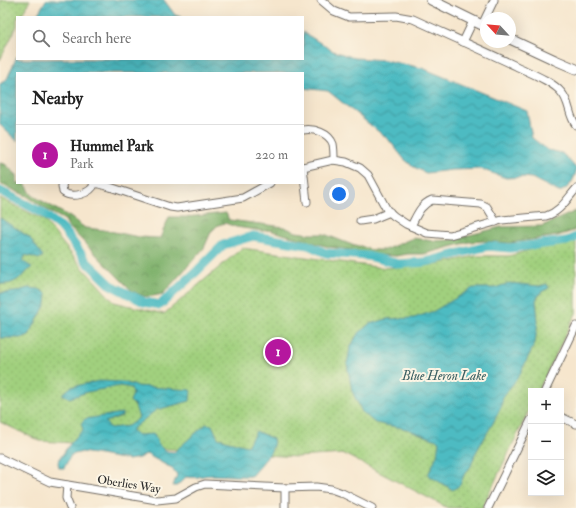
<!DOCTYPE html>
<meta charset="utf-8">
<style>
:root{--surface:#fff;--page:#f6f6f6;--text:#222;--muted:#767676;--line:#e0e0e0;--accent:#b5179e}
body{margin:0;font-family:"IM FELL Double Pica",serif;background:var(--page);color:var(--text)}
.controls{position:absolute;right:12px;bottom:12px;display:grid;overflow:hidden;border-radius:0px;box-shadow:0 4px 16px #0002}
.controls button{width:36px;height:36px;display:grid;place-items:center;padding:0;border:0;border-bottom:1px solid var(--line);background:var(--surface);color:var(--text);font:20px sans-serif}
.compass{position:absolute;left:480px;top:12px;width:36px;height:36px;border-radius:50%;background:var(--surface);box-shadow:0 4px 16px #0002;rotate:296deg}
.you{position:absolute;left:339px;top:194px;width:14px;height:14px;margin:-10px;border:3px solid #fff;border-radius:50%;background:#1a73e8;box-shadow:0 0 0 6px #1a73e833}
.badge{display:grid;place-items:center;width:26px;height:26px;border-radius:50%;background:var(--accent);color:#fff;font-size:13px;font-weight:700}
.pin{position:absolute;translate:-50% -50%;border:2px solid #fff;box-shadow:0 1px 4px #0006}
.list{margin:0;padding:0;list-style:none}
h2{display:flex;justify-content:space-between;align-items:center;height:52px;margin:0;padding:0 16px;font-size:17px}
h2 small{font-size:13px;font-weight:400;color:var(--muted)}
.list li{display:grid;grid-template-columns:26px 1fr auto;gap:12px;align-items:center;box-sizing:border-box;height:60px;padding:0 16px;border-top:1px solid var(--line)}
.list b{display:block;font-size:15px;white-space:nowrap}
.list p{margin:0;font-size:13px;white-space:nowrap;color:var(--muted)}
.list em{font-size:13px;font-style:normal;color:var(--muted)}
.icon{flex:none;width:22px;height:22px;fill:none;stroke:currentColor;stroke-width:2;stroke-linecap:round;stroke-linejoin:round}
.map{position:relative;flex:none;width:576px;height:508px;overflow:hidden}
.search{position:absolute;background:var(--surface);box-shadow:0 4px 16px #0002;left:16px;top:16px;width:288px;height:44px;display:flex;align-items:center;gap:10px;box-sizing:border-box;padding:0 14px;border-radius:0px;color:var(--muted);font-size:15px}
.panel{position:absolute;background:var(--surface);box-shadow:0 4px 16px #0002;left:16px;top:72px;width:288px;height:112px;border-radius:0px}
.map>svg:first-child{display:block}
.forest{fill:url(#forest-crowns);stroke:#566e4c}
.park{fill:url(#park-dots);stroke:#667e54}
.water{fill:url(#water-waves);stroke:#3c7376}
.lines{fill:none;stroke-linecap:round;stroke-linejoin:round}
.river{stroke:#4dbbc2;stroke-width:9}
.minor-casing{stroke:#726c64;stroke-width:9}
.major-casing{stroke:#726c64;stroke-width:11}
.minor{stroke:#fff;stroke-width:7}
.major{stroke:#fff;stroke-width:9}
.labels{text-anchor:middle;stroke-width:4;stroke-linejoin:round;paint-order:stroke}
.street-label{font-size:12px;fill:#2b2b2b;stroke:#fcf5e5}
.water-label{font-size:13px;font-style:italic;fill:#375d60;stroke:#fcf5e5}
</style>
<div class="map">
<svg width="576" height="508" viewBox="0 0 576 508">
<defs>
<pattern id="forest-crowns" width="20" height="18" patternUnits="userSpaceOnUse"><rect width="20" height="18" fill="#80b26d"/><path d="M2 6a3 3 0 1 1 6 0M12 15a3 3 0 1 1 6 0" fill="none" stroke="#69915a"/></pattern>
<pattern id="park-dots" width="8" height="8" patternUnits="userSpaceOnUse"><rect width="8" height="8" fill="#a1d07e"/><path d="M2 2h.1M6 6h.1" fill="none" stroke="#8bb36d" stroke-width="1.8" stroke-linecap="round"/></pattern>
<pattern id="water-waves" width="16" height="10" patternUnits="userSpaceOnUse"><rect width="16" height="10" fill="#4dbbc2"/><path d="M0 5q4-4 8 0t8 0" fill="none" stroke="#40989e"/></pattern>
</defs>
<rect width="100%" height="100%" fill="#fcf5e5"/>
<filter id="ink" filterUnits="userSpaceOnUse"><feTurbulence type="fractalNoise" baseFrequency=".025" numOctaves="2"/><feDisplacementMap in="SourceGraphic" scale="8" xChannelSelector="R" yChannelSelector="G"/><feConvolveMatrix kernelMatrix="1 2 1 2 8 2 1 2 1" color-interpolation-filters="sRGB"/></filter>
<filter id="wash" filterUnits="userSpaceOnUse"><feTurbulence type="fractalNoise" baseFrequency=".012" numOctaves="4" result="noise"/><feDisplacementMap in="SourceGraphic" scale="16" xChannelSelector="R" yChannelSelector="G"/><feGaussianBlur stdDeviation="0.9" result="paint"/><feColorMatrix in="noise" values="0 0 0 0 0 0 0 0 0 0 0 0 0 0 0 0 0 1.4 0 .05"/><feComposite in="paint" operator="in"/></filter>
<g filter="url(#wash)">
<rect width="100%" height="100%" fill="#f6e6cd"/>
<path class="forest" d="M 0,163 L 5,164 L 17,175 L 17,183 L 25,183 L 32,195 L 70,217 L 85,228 L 104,230 L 139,237 L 160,238 L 169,217 L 186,217 L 226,213 L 229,220 L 284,227 L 296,232 L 310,234 L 324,234 L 355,246 L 361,246 L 371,250 L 384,250 L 413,238 L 433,241 L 450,240 L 501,227 L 542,226 L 576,211 L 576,230 L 557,236 L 510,243 L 483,241 L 469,242 L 424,254 L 408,254 L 396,256 L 376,255 L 350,250 L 329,247 L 269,230 L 263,231 L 236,227 L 225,223 L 218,225 L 211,232 L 204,248 L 163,294 C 147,297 146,299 131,290 L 68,226 L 65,220 L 50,212 L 27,196 L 0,184 Z"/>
<g class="park">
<path d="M 0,0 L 30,0 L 21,17 L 17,17 L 17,26 L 0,60 Z"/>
<path d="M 0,198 L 44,220 L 81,266 L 114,302 L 164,314 L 242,248 L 383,268 L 431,265 L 476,256 L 509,256 L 576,236 L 576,313 L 538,391 L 531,391 L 531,406 L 482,508 L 448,508 L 344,454 L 297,457 L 40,441 L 0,422 Z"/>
</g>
<g class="water">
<path d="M 46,0 L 164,0 L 175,15 L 182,17 L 36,17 Z"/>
<path d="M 303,32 L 333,51 L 355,58 L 384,60 L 422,68 L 527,111 L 532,138 L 548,150 L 562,153 L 576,168 C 576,178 569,189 559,192 L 532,178 L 522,177 L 506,178 L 481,169 L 452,170 L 426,173 L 414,167 L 404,159 L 389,140 L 328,91 L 303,88 L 303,73 L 17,73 L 17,141 L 0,125 L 0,84 L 7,79 L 17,56 L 17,59 L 303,59 Z"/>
<path d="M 0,218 L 29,237 L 43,256 L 39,259 L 26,255 L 22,261 L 32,267 C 22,276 14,286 0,284 Z"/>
<path d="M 509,283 L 539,286 L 547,284 L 549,288 L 541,292 L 536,300 L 538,321 L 535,343 L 519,376 L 503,397 L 501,407 L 493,423 L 475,454 L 471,466 L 464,475 L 460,485 L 453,490 L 428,475 L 437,455 L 439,441 L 407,429 L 375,423 L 362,412 L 352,391 L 347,364 L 350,348 L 357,335 L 369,324 L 387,319 L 414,318 L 434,311 L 473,288 L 495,288 Z"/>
<path d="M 28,288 L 39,289 L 47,294 L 46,304 L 29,335 L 21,338 L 0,338 L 0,293 L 15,292 Z"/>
<path d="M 99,381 L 124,382 L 136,386 L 191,390 L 190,401 L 156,410 L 131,430 L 137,435 L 154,434 L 158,444 L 165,451 L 174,452 L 206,424 L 212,425 L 218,438 L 247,446 L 256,431 L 273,439 C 277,450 258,467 251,476 C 238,477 225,475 212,475 C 202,475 198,479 186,477 L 177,486 L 173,486 L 177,475 L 173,469 L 146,454 L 139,458 L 129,460 L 82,452 L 71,455 L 64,468 L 59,468 L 58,462 C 65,450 72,440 83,430 L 81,423 L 85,419 L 122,413 L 122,416 L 105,422 L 110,428 L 128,426 L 139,418 L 135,406 L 130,401 L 133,394 L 131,388 L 120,386 L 87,392 L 70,398 L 62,394 L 71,387 Z"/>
</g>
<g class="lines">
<path class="river" d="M 0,191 L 41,212 L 63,229 L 87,262 L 111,285 L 144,302 L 160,305 L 197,271 L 223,245 L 253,236 L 308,245 L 326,253 L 368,256 L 399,264 L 426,262 L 488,246 L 510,248 L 567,241 L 576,237"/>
</g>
</g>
<g filter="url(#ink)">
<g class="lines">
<g class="minor-casing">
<g id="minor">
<path d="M 321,0 L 334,11 L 349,17 L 396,16 L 413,19 C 448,35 482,50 516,66 C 530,73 552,81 561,92 C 570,101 568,115 576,125"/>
<path d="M 482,25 L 494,0"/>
<path d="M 463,42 L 473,21"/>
<path d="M 303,130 C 314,128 329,133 333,144 C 334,149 334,155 334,160"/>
<path d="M 303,167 L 333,160 L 346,162 L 360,168 L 368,175 L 387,210 L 394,216 L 406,224 L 427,233 L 450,235 L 502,220 L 546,216 C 560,212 567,199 576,189"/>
<path d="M 303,167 L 307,202"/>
<path d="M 63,183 L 62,186 L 63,192 C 72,199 91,194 95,183 L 93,183"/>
<path d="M 95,183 L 110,187 L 170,207 L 177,208 L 243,198 L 270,183"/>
<path d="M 360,221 L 373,219 L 390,212"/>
<path d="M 411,226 C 417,215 420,205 432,200 L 481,204 L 487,207 L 496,222"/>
<path d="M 545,391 L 576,326"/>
<path d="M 561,417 L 576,424"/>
<path d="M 0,458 L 50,482 L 157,500 L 176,498 L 196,487 L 205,484 L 285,488 L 316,487 L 331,489 L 342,493 L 372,508"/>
<path d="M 67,485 L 66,498 L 70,508"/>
<path d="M 285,508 L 285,488"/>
<path d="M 488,508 L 531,420"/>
</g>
</g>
<g class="major-casing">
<g id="major">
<path d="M 431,0 L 486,27"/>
<path d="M 510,39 L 555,60 L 576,69"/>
</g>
</g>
<use href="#minor" class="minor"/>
<use href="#major" class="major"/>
</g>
</g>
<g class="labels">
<g class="street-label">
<text transform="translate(129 484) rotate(9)" y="4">Oberlies Way</text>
</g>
<g class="water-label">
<text x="444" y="380">Blue Heron Lake</text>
</g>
</g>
</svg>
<div class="controls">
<button>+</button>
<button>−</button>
<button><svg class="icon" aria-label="layers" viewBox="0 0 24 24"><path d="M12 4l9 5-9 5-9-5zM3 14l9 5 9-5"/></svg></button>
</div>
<svg class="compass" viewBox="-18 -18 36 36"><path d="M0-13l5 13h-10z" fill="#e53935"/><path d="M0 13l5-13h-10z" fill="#767676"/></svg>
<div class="you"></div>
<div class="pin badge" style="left:278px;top:352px">1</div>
<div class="search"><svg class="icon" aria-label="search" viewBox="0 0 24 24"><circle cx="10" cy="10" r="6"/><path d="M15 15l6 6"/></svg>Search here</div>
<section class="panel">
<h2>Nearby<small></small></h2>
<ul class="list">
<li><span class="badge">1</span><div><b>Hummel Park</b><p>Park</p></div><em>220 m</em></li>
</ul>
</section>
</div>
